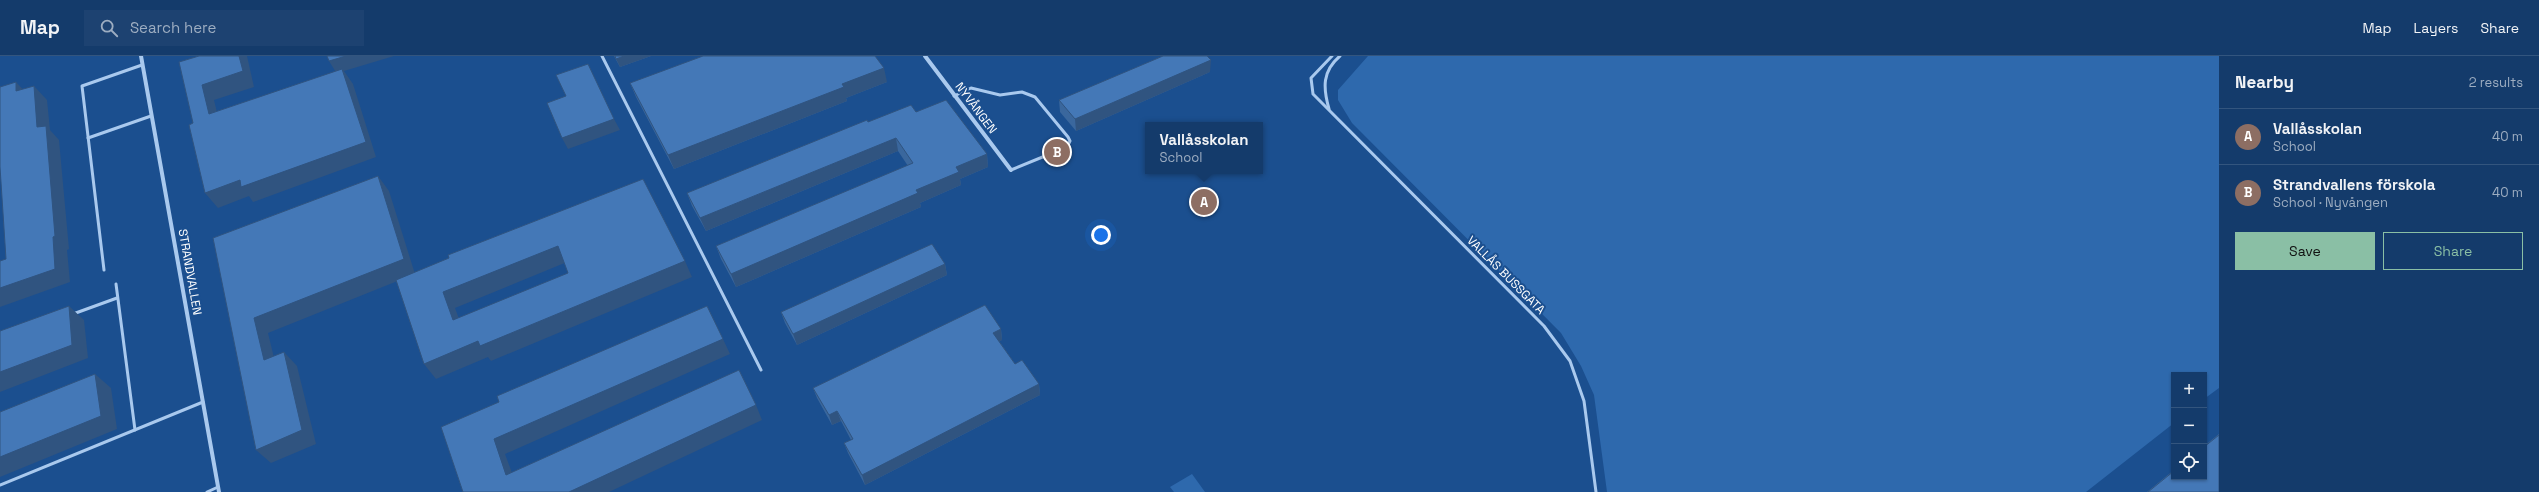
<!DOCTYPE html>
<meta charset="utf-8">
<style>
:root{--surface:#143b6b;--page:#1d4271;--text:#f1f3f6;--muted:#9dadc1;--line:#33557e;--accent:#8abfa5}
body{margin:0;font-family:"Space Grotesk",sans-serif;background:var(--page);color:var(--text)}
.controls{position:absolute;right:12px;bottom:12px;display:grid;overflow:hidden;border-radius:0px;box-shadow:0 1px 3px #0004}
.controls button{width:36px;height:36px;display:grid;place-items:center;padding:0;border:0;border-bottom:1px solid var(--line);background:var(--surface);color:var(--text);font:20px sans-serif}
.you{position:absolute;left:1101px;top:179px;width:14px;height:14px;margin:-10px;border:3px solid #fff;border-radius:50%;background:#1a73e8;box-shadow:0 0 0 6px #1a73e833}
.badge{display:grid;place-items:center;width:26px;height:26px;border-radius:50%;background:var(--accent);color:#fff;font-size:13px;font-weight:700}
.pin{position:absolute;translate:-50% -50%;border:2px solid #fff;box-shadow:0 1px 4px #0006}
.popup{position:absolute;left:1145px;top:66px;width:118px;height:52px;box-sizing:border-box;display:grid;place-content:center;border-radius:0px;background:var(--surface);filter:drop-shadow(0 1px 3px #0005);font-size:13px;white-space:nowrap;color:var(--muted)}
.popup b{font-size:15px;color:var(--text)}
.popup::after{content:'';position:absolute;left:50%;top:100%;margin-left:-8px;border:8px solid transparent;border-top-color:var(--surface)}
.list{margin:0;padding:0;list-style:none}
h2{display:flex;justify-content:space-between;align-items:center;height:52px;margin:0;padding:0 16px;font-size:17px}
h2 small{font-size:13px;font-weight:400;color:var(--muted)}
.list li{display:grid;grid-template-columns:26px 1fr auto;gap:12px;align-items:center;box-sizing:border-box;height:56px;padding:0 16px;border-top:1px solid var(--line)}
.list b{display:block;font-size:15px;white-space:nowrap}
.list p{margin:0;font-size:13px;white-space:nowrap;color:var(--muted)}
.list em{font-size:13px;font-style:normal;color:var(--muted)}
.actions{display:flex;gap:8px;padding:12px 16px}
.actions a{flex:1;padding:9px 0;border:1px solid var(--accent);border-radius:0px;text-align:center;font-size:14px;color:var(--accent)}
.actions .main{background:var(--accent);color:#111}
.icon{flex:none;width:22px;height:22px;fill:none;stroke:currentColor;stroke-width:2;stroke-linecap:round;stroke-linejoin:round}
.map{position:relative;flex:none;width:2219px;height:436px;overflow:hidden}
header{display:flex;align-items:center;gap:24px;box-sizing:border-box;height:56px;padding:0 20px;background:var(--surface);border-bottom:1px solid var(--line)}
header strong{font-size:19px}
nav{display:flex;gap:22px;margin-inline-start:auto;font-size:14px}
.search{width:280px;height:36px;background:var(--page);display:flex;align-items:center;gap:10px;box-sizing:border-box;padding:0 14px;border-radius:0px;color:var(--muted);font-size:15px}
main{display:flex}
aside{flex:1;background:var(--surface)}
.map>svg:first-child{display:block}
.green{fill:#2e69ad}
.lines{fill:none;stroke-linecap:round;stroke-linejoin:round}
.lane{stroke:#a9c9ee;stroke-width:3}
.street{stroke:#a9c9ee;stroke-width:4}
.wall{fill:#3a679d}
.shaded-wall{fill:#305480}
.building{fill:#4478b7;stroke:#305480;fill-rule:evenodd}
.labels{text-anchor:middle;stroke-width:4;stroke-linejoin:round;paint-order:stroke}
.street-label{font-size:12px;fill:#fff;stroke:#1b4f8f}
</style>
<header>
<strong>Map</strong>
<div class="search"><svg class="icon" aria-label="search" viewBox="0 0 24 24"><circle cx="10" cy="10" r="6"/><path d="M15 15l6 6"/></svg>Search here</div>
<nav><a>Map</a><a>Layers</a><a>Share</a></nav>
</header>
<main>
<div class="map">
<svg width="2219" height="436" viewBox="0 0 2219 436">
<rect width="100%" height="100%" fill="#1b4f8f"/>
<g class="green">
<path d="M 1368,0 L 2219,0 L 2219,332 L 2204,343 L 2204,319 L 2174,319 L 2174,367 L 2086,436 L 1607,436 L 1594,339 L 1581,310 L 1561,277 L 1352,67 L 1338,44 L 1338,34 Z"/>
<path d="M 1192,418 L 1205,436 L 1174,436 L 1170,431 Z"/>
</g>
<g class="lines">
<g class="lane">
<path d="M 602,0 L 761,314"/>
<path d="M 1332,0 L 1311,22 L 1313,38 L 1544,270 L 1570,305 L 1584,345 L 1596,436"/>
<path d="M 954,40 L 971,32 L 1000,39 L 1022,36 L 1035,41 L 1068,81 L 1070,85 L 1067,91 L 1011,114"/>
<path d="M 1329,53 C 1323,32 1322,15 1340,0"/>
<path d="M 88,82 L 151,60"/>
<path d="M 104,214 L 82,30 L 142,9"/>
<path d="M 116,228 L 135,374"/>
<path d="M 73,258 L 117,242"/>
<path d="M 0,429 L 203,346"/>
<path d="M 207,436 L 218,431"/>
</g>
<g class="street">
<path d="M 141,0 L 219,436"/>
<path d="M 925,0 L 1011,114"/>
</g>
</g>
<g class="wall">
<path d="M 614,0 L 651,0 L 620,11 Z"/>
<path d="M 1210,16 L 1076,75 L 1060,56 L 1059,44 Z"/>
<path d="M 887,26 L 846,42 L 847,45 L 674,113 L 636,41 L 630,27 Z"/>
<path d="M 916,56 L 987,98 L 988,111 L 960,123 L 961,129 L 920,147 L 921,151 L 736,231 L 721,203 L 716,190 L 908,110 L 898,95 L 706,175 L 692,150 L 687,137 L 868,66 Z"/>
<path d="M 945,208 L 947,219 L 797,289 L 785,267 L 781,256 Z"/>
<path d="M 1001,273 L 1002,284 L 999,285 L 1015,308 L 1039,328 L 1040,339 L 865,429 L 848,397 L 844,387 L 851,384 L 841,365 L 832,369 L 817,342 L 813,332 Z"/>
<path d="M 2219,378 L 2219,436 L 2147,436 L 2174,414 L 2174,421 L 2204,421 L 2204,390 Z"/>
</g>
<g class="shaded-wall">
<path d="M 239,0 L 247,0 L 254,31 L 214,44 L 221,73 L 209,58 L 202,29 Z"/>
<path d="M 346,0 L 394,0 L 344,15 L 353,28 L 376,101 L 253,146 L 249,140 L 218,152 L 205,137 L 337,18 L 329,5 Z"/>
<path d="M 624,0 L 651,0 L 620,11 L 616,3 Z"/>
<path d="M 1211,4 L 1210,16 L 1076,75 L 1075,63 Z"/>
<path d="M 884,12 L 887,26 L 846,42 L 847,45 L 674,113 L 668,99 L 842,28 Z"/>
<path d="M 16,26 L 29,40 L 16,35 Z"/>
<path d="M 34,30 L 47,44 L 50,74 L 59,84 L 69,193 L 67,194 L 70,226 L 0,251 L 0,232 L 53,181 L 37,71 Z"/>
<path d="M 614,63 L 620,74 L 568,93 L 562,82 Z"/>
<path d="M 896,82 L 898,95 L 706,175 L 700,162 Z"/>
<path d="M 987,98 L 988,111 L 960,123 L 961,129 L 920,147 L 921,151 L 736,231 L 731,218 L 916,134 L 956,111 Z"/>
<path d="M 378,120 L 389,135 L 415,218 L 268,277 L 278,318 L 264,304 L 254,262 Z"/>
<path d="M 558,190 L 567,206 L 455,252 L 465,279 L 453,264 L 443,236 Z"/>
<path d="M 685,205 L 692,221 L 491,305 L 488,301 L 436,323 L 424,308 L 478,285 Z"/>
<path d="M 945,208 L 947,219 L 797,289 L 793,278 Z"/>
<path d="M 69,250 L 84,264 L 88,302 L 0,336 L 0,316 Z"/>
<path d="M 1001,273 L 1002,284 L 994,288 L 993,277 Z"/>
<path d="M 723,283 L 730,298 L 505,398 L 518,433 L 506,419 L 494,383 Z"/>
<path d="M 284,296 L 297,310 L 316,388 L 271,407 L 256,394 Z"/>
<path d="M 95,318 L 111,332 L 117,373 L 0,421 L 0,401 Z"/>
<path d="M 1039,328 L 1040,339 L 865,429 L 862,419 Z"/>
<path d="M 756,349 L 762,364 L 609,436 L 569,436 Z"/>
<path d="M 837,355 L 841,365 L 832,369 L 829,359 Z"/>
</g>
<g class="building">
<path d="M 199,0 L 239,0 L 243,15 L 202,29 L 209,58 L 342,13 L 366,86 L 241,131 L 240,124 L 205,137 L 189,69 L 193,67 L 179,6 Z"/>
<path d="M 327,0 L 346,0 L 329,5 Z"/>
<path d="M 615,0 L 624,0 L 616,3 Z"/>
<path d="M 703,0 L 875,0 L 884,12 L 842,28 L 844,31 L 668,99 L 630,27 Z"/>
<path d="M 1163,0 L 1207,0 L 1211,4 L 1075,63 L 1059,44 Z"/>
<path d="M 588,8 L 614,63 L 562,82 L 547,47 L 566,40 L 556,19 Z"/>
<path d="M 16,26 L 16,35 L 34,30 L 37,71 L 46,70 L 55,180 L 53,181 L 55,213 L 0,232 L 0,205 L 6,203 L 0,111 L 0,31 Z"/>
<path d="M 946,44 L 987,98 L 956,111 L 959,116 L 916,134 L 918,137 L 731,218 L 716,190 L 913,107 L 896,82 L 700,162 L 687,137 L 867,64 L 868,66 L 911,49 L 916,56 Z"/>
<path d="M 378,120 L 404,203 L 254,262 L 264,304 L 284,296 L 302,374 L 256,394 L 213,182 Z"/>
<path d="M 643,123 L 685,205 L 480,290 L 478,285 L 424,308 L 396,224 L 449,202 L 448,199 ZM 558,190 L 568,217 L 453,264 L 443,236 Z"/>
<path d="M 932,188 L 945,208 L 793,278 L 781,256 Z"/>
<path d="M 985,249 L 1001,273 L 993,277 L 1015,308 L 1022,304 L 1039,328 L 862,419 L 844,387 L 853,383 L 837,355 L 829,359 L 813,332 Z"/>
<path d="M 69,250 L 72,289 L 0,316 L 0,275 Z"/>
<path d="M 707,250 L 723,283 L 494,383 L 506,419 L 739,314 L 756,349 L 569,436 L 463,436 L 441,371 L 499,346 L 497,340 Z"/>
<path d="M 95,318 L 101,360 L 0,401 L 0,356 Z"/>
<path d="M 2219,379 L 2219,436 L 2148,436 L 2174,415 L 2174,421 L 2204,421 L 2204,391 Z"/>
</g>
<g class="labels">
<g class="street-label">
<text transform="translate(976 52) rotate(53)" y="4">NYVÅNGEN</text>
<text transform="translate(190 216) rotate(80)" y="4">STRANDVALLEN</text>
<text transform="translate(1506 219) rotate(45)" y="4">VALLÅS BUSSGATA</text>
</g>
</g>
</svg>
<div class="controls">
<button>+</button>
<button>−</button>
<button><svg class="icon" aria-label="locate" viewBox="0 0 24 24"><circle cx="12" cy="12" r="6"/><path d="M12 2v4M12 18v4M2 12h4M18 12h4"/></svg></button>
</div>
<div class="you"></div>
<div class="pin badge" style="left:1204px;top:146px;background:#8d6e63">A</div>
<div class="popup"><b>Vallåsskolan</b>School</div>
<div class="pin badge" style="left:1057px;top:96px;background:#8d6e63">B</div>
</div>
<aside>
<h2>Nearby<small>2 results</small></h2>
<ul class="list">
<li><span class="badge" style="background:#8d6e63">A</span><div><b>Vallåsskolan</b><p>School</p></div><em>40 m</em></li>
<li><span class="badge" style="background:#8d6e63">B</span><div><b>Strandvallens förskola</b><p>School · Nyvången</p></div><em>40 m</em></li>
</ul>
<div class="actions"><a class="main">Save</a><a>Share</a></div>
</aside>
</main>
